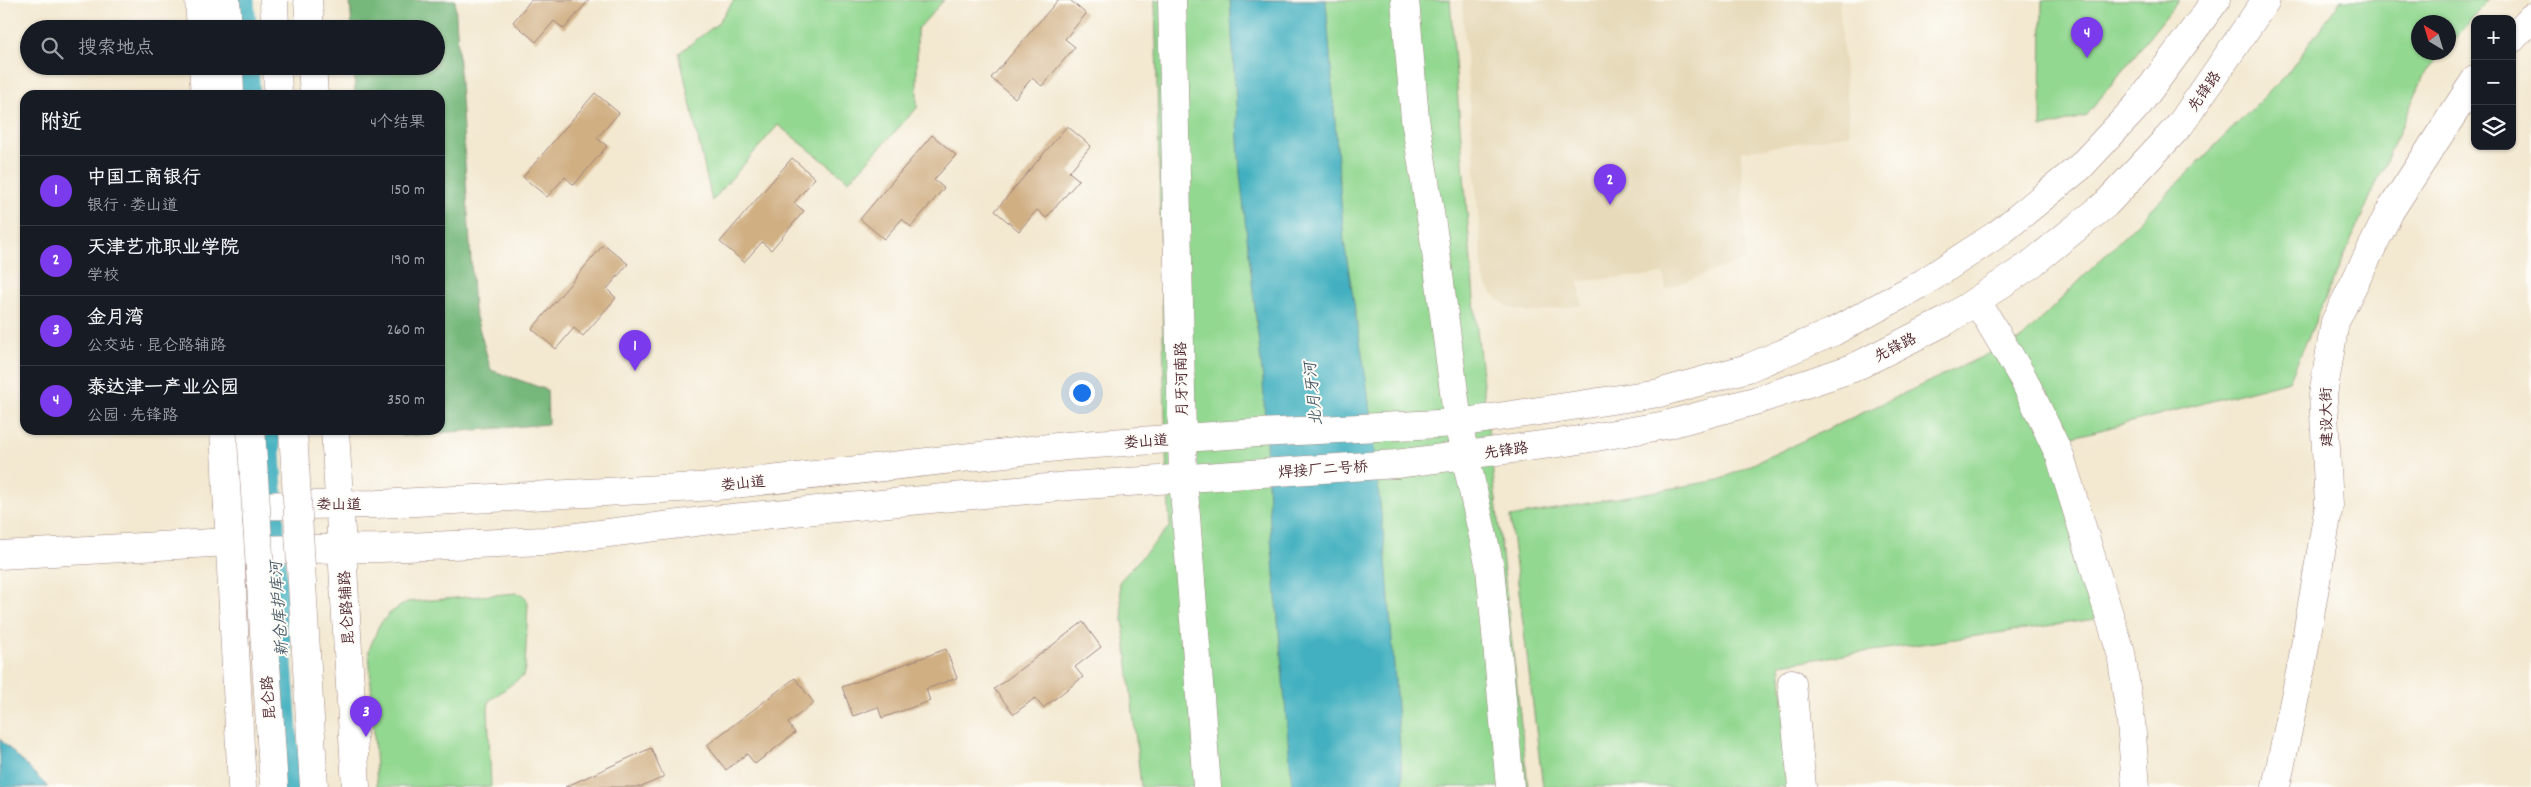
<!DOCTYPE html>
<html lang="zh">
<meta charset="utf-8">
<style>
:root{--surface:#171b24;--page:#242831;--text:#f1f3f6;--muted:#9ea1a6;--line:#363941;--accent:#7c3aed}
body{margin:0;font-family:Dekko,"LXGW WenKai TC",sans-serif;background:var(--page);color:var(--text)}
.controls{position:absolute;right:15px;top:15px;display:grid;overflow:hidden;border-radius:10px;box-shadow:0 1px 4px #0004}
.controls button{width:45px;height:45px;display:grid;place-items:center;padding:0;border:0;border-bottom:1px solid var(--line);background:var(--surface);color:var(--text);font:25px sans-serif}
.compass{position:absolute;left:2411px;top:15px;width:45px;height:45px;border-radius:50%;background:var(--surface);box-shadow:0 1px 4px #0004;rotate:322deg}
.you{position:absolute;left:1081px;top:392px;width:18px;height:18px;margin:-12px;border:4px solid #fff;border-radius:50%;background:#1a73e8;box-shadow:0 0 0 8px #1a73e833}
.badge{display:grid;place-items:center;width:32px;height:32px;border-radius:50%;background:var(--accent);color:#fff;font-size:16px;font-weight:700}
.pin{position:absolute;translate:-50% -41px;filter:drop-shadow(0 1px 2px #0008)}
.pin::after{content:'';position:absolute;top:26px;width:18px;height:15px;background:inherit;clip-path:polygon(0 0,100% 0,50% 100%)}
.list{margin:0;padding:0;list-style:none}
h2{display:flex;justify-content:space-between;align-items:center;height:65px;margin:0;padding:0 20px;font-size:21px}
h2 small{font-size:16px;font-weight:400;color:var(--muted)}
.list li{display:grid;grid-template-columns:32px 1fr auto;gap:15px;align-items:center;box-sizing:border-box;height:70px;padding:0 20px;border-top:1px solid var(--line)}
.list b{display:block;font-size:19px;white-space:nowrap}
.list p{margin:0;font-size:16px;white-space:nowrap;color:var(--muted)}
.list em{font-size:16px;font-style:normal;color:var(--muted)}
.icon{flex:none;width:28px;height:28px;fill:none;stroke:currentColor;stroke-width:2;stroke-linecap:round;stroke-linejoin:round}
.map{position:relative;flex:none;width:2531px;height:787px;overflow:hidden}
.search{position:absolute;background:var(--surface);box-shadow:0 1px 4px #0004;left:20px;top:20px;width:425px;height:55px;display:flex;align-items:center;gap:12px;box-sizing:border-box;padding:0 18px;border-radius:28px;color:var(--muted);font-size:19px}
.panel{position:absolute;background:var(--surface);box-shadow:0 1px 4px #0004;left:20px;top:90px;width:425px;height:345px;border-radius:15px}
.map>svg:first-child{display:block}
.built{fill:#e7daba}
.green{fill:#93d891;stroke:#6e7c5e}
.forest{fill:#76b87b;stroke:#606c53}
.water{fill:#43b0c0;stroke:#466876}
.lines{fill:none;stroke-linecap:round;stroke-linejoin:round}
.canal{stroke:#43b0c0;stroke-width:21}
.building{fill:#d0af83}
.minor-casing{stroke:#9e847e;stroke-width:29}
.major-casing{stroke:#9e847e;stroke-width:29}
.highway-casing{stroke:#9e847e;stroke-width:29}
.minor{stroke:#fff;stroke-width:28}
.major{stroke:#fff;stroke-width:28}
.highway{stroke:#fff;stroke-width:28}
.highway-bridge-casing{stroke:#9e847e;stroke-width:29;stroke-linecap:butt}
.highway-bridge{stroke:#fff;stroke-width:28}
.labels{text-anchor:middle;stroke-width:4;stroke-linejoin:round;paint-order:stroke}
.street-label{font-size:15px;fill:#4a1f2b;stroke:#fdfcf7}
.water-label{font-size:16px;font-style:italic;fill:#475967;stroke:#fdfcf7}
</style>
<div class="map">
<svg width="2531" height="787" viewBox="0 0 2531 787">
<rect width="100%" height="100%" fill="#fdfcf7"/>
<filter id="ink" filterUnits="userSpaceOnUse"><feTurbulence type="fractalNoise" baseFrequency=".02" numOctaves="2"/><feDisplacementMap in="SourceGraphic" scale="10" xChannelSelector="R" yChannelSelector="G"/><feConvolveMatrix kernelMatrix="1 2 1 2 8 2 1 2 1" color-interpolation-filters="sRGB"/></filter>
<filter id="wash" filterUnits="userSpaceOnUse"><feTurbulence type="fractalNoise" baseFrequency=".0096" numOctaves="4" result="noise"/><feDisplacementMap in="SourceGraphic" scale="20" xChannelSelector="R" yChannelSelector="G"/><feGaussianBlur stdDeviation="1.12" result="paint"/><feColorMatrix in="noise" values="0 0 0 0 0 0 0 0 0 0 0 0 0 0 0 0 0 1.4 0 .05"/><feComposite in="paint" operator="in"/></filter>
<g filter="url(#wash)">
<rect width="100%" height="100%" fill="#f3e8d0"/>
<path class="built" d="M 1462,0 L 1839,0 L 1850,134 L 1741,152 L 1746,259 L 1666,289 L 1664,274 L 1579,281 L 1582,305 L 1529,313 L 1509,307 L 1493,295 L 1483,279 Z"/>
<g class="green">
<path d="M 734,0 L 944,0 L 917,30 L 917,108 L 849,181 L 778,125 L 712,201 L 679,53 L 717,24 Z"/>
<path d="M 1155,0 L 1450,0 L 1475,312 L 1528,787 L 1141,787 L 1119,582 L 1170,526 L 1166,455 Z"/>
<path d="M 2042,0 L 2179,0 L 2086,116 L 2041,128 Z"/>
<path d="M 2341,0 L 2488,0 L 2449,45 L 2448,22 L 2418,22 L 2418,52 L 2442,53 L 2425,73 L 2289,381 L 2054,442 L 2096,619 L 1780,664 L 1791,787 L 1543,787 L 1510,517 L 1719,480 L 2022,338 L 2287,74 Z"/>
<path d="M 517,593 L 523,595 L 528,602 L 525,668 L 523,676 L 490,700 L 488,707 L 491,787 L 377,787 L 369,650 L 379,625 L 390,613 L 407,602 Z"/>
</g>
<path class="forest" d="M 350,0 L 455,0 L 474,310 L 491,370 L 547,390 L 548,424 L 402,436 L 397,430 L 440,430 L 440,95 L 355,95 L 354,66 L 436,66 L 436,29 L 352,29 Z"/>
<g class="water">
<path d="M 1230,0 L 1326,0 L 1344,241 L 1367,385 L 1386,558 L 1403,787 L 1292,787 L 1270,525 L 1263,381 L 1240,174 Z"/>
<path d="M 0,739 L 48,787 L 0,787 Z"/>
</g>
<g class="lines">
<g class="canal">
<path d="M 244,0 L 246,29"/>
<path d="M 248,66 L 250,95"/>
<path d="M 269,430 L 278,606 L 291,787"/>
</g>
</g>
<g id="blocks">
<g class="building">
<path d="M 531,0 L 589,0 L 564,29 L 554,21 L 536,42 L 513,22 Z"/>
<path d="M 1058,0 L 1070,0 L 1086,14 L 1065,39 L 1075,47 L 1042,86 L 1032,78 L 1015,98 L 991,78 Z"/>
<path d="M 595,93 L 619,113 L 597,138 L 607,146 L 574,185 L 565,177 L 547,197 L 523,177 Z"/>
<path d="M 1067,126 L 1091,146 L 1069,172 L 1079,180 L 1046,218 L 1037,210 L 1019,231 L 995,211 Z"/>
<path d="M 932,135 L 956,155 L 934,180 L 944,188 L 911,227 L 902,219 L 884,239 L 860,219 Z"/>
<path d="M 792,158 L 815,178 L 794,203 L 804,211 L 771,250 L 762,242 L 744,262 L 720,242 Z"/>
<path d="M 604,244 L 628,264 L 607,289 L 616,298 L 583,336 L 574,328 L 556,349 L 532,329 Z"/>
<path d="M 1083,622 L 1101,647 L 1075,667 L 1083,677 L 1043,708 L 1035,698 L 1014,714 L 994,689 Z"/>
<path d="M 946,649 L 957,678 L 926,689 L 930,701 L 882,718 L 878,707 L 853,716 L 842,687 Z"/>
<path d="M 795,678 L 814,703 L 788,723 L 795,733 L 755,764 L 747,754 L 726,770 L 707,745 Z"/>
<path d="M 651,748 L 664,777 L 641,787 L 565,787 Z"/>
</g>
</g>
</g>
<g filter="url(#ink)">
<use href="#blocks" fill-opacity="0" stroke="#9e847e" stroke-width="1"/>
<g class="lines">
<g class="minor-casing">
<g id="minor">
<path d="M 1172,0 L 1183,478 L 1207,787"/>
<path d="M 1405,0 L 1415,119 L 1435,244 L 1458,423 L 1490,568 L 1510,787"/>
<path d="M 2512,39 L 2531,18"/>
<path d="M 1981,308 L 2023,378 L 2060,456 L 2121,653 L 2131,722 L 2136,787"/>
<path d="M 0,555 L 229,542"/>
<path d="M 1792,683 L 1802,787"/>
<path d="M 2276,787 L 2302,663 L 2329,505 L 2323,395 L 2335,322 L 2390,211 L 2475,80"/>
</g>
</g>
<g class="major-casing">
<g id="major">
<path d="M 199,0 L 201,29"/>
<path d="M 308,0 L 310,29"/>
<path d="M 203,66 L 205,95"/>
<path d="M 312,66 L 314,95"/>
<path d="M 224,430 L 242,787"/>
<path d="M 335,430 L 356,787"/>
<path d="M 228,506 L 378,504 L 717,486 L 1066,446 L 1257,433 L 1458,423 L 1659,393 L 1748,368 L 1833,332 L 1923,283 L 1999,233 L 2080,167 L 2138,105 L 2216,0"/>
<path d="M 230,550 L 382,548 L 545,541 L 711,520 L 1069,486 L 1396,464 L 1573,441 L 1666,425 L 1758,400 L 1853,368 L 1946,321 L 2030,265 L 2106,204 L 2180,125 L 2266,0"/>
</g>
</g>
<g class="highway-casing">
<g id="highway">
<path d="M 226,0 L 228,29"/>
<path d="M 274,0 L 275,29"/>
<path d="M 229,66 L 230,95"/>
<path d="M 277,66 L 278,95"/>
</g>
</g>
<use href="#minor" class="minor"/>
<use href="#major" class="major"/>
<use href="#highway" class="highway"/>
<g class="highway-bridge-casing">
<g id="highway-bridge">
<path d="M 251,430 L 274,787"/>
<path d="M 293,430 L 314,787"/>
</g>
</g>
<use href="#highway-bridge" class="highway-bridge"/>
</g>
</g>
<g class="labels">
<g class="street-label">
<text transform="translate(2204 91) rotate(-55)" y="5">先锋路</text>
<text transform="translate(1895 347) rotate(-27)" y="5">先锋路</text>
<text transform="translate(1181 379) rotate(-91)" y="5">月牙河南路</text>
<text transform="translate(2326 417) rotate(-91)" y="5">建设大街</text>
<text transform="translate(1146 441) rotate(-4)" y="5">娄山道</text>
<text transform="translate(1506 450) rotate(-8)" y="5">先锋路</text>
<text transform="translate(1323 469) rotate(-4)" y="5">焊接厂二号桥</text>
<text transform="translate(743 483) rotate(-6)" y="5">娄山道</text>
<text x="339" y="509">娄山道</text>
<text transform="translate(346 608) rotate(-93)" y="5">昆仑路辅路</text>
<text transform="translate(268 698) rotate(-94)" y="5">昆仑路</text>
</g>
<g class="water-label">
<text transform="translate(1312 394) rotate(-96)" y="6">北月牙河</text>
<text transform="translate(278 609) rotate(-94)" y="6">新仓库护库河</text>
</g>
</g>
</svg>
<div class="controls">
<button>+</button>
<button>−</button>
<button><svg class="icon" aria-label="layers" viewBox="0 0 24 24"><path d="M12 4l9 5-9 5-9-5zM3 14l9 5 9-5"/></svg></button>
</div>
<svg class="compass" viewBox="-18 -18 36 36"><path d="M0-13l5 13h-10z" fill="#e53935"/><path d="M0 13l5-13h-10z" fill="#9ea1a6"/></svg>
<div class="you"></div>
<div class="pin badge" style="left:635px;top:371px">1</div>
<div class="pin badge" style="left:1610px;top:205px">2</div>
<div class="pin badge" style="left:366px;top:737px">3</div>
<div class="pin badge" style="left:2087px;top:58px">4</div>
<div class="search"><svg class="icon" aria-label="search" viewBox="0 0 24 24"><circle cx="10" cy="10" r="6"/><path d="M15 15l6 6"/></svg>搜索地点</div>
<section class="panel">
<h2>附近<small>4个结果</small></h2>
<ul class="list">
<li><span class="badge">1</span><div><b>中国工商银行</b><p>银行 · 娄山道</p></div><em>150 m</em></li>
<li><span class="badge">2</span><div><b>天津艺术职业学院</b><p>学校</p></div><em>190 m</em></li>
<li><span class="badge">3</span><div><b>金月湾</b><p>公交站 · 昆仑路辅路</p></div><em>260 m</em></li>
<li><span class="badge">4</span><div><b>泰达津一产业公园</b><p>公园 · 先锋路</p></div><em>350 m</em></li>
</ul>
</section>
</div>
